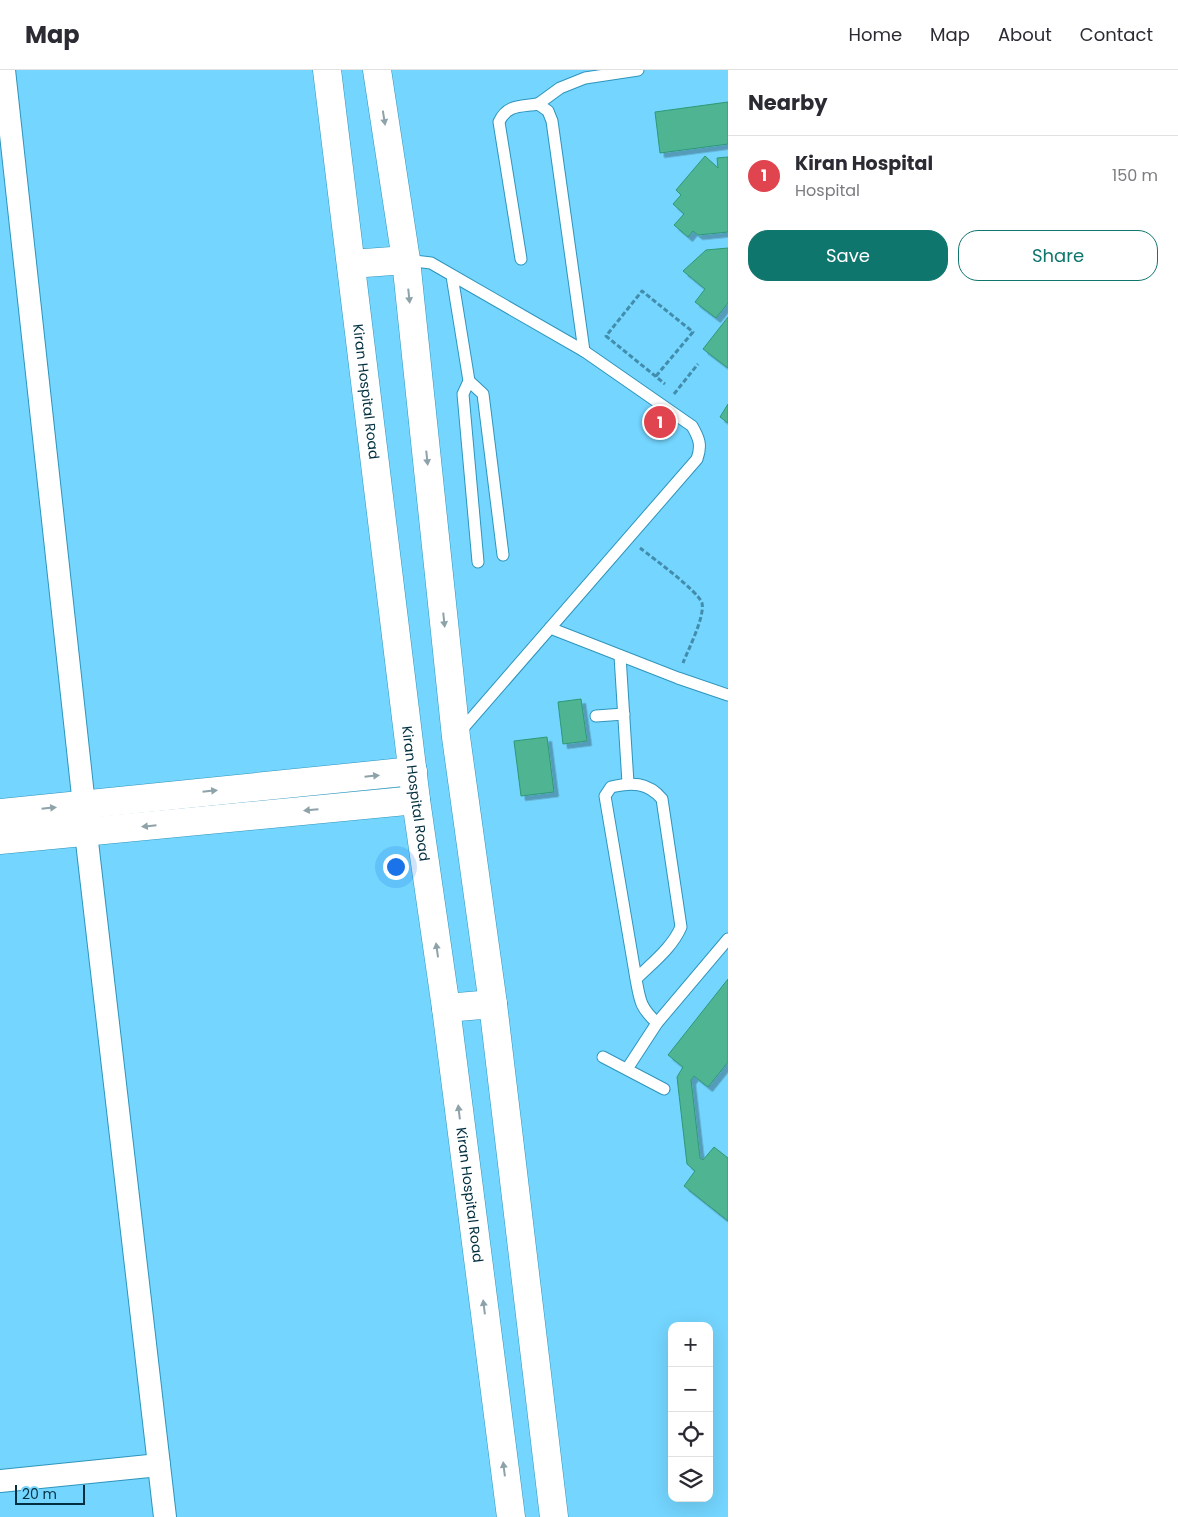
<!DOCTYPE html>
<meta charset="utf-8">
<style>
:root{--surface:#fff;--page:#f2f2f3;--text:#2b2b33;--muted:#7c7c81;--line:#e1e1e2;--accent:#0f766e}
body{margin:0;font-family:Poppins,sans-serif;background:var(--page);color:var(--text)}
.controls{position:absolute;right:15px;bottom:15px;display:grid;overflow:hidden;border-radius:10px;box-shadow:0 5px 20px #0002}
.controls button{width:45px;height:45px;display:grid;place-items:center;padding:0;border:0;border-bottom:1px solid var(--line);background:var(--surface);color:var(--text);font:25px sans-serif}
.scale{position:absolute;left:15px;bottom:12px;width:70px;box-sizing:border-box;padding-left:5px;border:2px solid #033040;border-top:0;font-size:14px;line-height:18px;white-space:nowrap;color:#033040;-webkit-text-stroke:4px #74d5fe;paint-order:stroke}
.you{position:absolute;left:395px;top:796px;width:18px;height:18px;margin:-12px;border:4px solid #fff;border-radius:50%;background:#1a73e8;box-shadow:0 0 0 8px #1a73e833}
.badge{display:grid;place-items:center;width:32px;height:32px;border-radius:50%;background:var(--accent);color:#fff;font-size:16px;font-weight:700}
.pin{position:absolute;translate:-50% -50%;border:2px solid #fff;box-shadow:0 1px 5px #0006}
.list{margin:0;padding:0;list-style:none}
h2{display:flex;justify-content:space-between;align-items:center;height:65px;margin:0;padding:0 20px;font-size:21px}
h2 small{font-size:16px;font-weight:400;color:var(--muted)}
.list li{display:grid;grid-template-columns:32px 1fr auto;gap:15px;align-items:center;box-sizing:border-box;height:80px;padding:0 20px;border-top:1px solid var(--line)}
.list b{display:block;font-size:19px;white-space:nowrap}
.list p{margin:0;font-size:16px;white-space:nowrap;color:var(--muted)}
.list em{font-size:16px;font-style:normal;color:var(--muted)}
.actions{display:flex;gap:10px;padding:15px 20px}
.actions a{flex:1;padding:11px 0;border:1px solid var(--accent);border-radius:20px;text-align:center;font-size:18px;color:var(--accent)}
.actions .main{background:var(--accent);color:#fff}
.icon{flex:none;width:28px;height:28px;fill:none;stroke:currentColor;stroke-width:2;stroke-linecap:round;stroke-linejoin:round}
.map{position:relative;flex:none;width:728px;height:1447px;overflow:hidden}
header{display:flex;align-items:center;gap:30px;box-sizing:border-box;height:70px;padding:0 25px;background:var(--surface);border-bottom:1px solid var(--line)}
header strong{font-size:24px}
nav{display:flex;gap:28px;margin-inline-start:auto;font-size:18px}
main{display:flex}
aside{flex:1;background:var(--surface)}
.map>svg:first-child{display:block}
.building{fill:#50b491;stroke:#2f9877;filter:url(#shadow)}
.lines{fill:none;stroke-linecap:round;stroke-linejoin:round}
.service-casing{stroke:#2e95bc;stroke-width:13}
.minor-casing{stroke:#2e95bc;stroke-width:24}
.tertiary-casing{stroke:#2e95bc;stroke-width:29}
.secondary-casing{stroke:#2e95bc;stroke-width:29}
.path{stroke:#438dac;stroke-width:3;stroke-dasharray:5 2.5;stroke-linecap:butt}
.service{stroke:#fff;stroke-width:11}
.minor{stroke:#fff;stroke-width:22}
.tertiary{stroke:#fff;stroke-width:28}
.secondary{stroke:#fff;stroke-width:28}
.oneway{fill:#8ea2a9}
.labels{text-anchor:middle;stroke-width:4;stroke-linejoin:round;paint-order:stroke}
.street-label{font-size:14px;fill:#033040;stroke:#74d5fe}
</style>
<header>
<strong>Map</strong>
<nav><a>Home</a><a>Map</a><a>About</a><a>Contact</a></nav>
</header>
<main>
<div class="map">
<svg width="728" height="1447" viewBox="0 0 728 1447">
<defs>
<filter id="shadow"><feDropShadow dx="4.5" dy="4.5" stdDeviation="0" flood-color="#0004"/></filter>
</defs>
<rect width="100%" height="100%" fill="#74d5fe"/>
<g class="building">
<path d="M 728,32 L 728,74 L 660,83 L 655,42 Z"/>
<path d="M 705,86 L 718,98 L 717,88 L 728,87 L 728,162 L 698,165 L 693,161 L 688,167 L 674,155 L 684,144 L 673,134 L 681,125 L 676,120 Z"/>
<path d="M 728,178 L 728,233 L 716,248 L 695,232 L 705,219 L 683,201 L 706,180 Z"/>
<path d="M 728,247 L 728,298 L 703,279 Z"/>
<path d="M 728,334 L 728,353 L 720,347 Z"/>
<path d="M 581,629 L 587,671 L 563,674 L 558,632 Z"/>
<path d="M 547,667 L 554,722 L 521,726 L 514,671 Z"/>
<path d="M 728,909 L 728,992 L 708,1017 L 694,1006 L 691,1010 L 700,1088 L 703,1090 L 714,1077 L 728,1088 L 728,1151 L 684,1116 L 695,1101 L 687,1094 L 677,1007 L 683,997 L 668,985 Z"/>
</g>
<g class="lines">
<g class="service-casing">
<g id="service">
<path d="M 538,34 L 560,18 L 585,8 L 638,0"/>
<path d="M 521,189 L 499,52 C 507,34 521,37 538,34 L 548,41 L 552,51 L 584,281"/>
<path d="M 406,190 L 431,193 L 584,281 L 692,356 C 699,368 702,375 697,389 L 458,664"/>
<path d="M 452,206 L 469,311 L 463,324 L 478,492"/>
<path d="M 469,311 L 483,324 L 503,485"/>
<path d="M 550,558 L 678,608 L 728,625"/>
<path d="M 620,586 L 628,713"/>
<path d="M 596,646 L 624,644"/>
<path d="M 636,909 C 652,893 672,878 681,857 L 662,729 C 648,712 631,712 611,717 L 605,726 L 636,909 C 640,931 640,937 657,953"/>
<path d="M 603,987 L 664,1019"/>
<path d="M 627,999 L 657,953 L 728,869"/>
</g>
</g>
<g class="minor-casing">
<g id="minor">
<path d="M 4,0 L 84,735"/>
<path d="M 86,763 L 165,1447"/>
<path d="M 0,1411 L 159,1395"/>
</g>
</g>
<g class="tertiary-casing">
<g id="tertiary">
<path d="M 0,743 L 413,701"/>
<path d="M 0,770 L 416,730"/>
</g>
</g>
<g class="secondary-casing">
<g id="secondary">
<path id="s1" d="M 327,0 L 416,730 L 446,938 L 511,1447"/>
<path d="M 377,0 L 406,190 L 456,667 L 493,934 L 554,1447"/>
<path d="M 351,194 L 406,190"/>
<path d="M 446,938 L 493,934"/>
</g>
</g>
<g class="path">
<path d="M 656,306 L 693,262 L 642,221 L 606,266 L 665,314"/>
<path d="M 674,324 L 698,294"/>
<path d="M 640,478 C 653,488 698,521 702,533 C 705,547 688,580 683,593"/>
</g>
<use href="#service" class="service"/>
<use href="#minor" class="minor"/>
<use href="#tertiary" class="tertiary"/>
<use href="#secondary" class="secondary"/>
</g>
<defs><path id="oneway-solid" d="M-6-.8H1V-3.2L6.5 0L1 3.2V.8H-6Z" transform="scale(1.25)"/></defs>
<g class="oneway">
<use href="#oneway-solid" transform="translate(384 48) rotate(81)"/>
<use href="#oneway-solid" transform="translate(409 226) rotate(84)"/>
<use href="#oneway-solid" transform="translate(427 388) rotate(84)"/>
<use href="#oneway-solid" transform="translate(444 550) rotate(84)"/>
<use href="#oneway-solid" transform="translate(372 706) rotate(-6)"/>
<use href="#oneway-solid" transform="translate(210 721) rotate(-6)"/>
<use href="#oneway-solid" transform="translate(49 738) rotate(-6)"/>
<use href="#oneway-solid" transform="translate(311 740) rotate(175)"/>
<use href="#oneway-solid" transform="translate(149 756) rotate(174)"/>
<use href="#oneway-solid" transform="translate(437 880) rotate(-98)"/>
<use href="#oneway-solid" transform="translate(459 1042) rotate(-97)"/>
<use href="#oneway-solid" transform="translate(484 1237) rotate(-97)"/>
<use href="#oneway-solid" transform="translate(504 1399) rotate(-97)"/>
</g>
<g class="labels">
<g class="street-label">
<text dy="5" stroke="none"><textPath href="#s1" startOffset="324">Kiran Hospital Road</textPath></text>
<text dy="5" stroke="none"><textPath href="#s1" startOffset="729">Kiran Hospital Road</textPath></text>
<text dy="5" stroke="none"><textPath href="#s1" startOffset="1134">Kiran Hospital Road</textPath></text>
</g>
</g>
</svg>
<div class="controls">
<button>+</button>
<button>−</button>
<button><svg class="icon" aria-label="locate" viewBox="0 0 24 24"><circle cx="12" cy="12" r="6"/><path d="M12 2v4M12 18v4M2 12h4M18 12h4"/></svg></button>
<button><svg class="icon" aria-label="layers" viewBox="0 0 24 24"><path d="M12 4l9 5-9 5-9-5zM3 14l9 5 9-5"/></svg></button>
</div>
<div class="scale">20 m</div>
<div class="you"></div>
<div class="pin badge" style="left:660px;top:352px;background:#e0444e">1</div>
</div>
<aside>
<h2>Nearby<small></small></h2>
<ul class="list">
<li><span class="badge" style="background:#e0444e">1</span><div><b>Kiran Hospital</b><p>Hospital</p></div><em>150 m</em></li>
</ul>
<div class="actions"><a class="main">Save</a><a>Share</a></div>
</aside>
</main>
